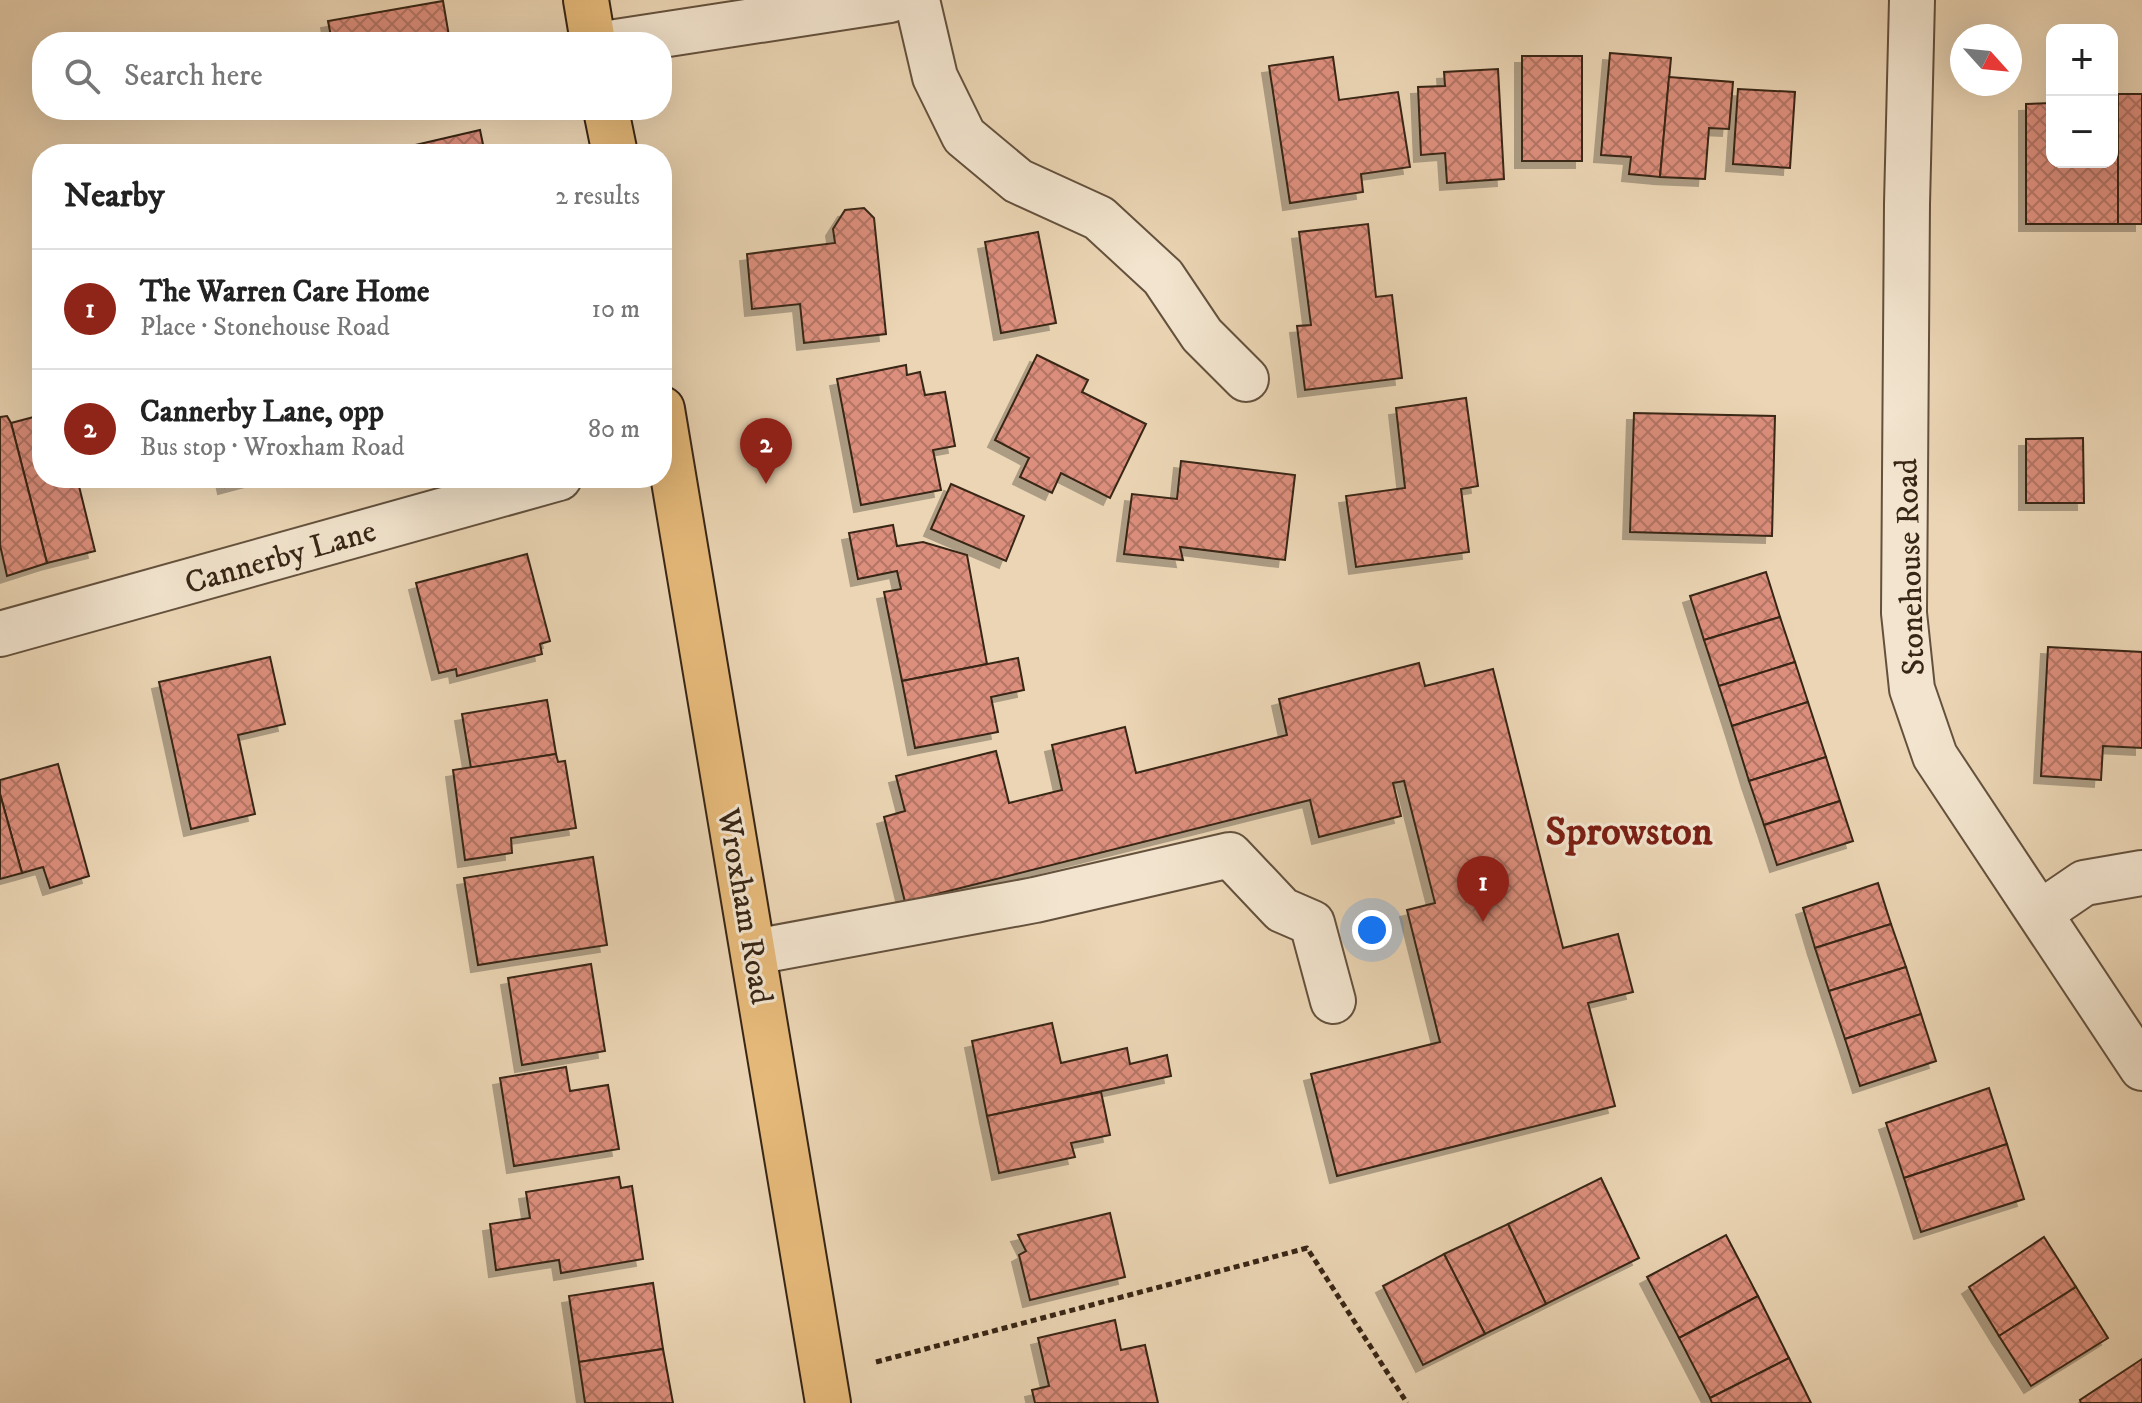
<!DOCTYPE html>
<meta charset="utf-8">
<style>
:root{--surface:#fff;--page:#f6f6f6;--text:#222;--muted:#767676;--line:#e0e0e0;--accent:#8f2418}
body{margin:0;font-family:"IM FELL DW Pica",serif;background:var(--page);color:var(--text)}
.controls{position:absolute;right:24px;top:24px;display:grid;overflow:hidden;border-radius:16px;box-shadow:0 8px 32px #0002}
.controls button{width:72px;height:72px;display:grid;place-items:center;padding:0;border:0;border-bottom:2px solid var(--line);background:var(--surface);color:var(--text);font:40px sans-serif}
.compass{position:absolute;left:1950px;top:24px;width:72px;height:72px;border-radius:50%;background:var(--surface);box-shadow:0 8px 32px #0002;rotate:117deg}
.you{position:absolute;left:1372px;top:930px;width:28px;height:28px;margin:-20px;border:6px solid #fff;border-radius:50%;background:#1a73e8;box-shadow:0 0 0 12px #1a73e833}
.badge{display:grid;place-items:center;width:52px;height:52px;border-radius:50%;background:var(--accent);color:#fff;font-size:26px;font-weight:700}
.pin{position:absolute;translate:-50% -66px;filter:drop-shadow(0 2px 4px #0008)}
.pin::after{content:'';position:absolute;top:42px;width:28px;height:24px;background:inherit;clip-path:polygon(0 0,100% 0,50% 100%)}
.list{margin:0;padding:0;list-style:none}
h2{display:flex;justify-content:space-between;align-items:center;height:104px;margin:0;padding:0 32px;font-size:34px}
h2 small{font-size:26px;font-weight:400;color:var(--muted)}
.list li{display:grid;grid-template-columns:52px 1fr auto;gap:24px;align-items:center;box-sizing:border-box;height:120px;padding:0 32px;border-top:2px solid var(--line)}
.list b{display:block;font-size:30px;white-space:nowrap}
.list p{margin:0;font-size:26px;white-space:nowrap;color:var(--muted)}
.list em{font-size:26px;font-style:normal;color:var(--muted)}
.icon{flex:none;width:44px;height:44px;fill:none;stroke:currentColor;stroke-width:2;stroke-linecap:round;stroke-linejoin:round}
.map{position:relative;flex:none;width:2142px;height:1403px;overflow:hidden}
.search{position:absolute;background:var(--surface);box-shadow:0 8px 32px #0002;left:32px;top:32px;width:640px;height:88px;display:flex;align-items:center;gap:20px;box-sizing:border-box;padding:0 28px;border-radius:32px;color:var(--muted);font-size:30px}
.panel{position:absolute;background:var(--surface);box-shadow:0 8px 32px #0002;left:32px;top:144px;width:640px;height:344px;border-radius:32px}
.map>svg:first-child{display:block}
.building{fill:url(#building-cross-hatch);stroke:#372515;stroke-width:2;filter:url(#shadow)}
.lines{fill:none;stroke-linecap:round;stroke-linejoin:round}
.minor-casing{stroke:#64513d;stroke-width:48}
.major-casing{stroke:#372515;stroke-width:48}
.path{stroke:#372515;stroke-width:5;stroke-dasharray:6 4;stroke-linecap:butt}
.minor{stroke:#f2e4ce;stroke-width:44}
.major{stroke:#e6ba7a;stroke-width:44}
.labels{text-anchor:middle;stroke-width:6;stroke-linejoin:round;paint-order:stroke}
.street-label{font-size:32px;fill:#372515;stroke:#f2e4ce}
.district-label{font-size:40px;font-weight:bold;fill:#7a1f14;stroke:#f2e4ce}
</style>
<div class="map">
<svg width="2142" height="1403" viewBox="0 0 2142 1403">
<defs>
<pattern id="building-cross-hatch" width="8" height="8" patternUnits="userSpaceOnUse" patternTransform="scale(2)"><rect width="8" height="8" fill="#dd8f7d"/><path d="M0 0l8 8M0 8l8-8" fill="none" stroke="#b47565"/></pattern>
<filter id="shadow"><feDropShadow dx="-7" dy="7" stdDeviation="0" flood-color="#0004"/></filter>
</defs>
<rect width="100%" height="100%" fill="#ebd5b4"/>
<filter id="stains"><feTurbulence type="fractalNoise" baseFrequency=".0025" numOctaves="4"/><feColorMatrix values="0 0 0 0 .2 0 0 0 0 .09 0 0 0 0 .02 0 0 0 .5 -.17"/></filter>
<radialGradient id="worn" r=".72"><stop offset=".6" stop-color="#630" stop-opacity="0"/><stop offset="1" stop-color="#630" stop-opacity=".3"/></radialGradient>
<g class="building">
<path d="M 443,1 L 450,42 L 332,42 L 328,21 Z"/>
<path d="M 1610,53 L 1671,58 L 1660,177 L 1629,174 L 1631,157 L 1601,155 Z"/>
<rect x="1522" y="56" width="60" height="105"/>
<path d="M 1333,57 L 1339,100 L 1398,92 L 1410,167 L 1361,174 L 1363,192 L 1290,203 L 1269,66 Z"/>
<path d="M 1498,69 L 1504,179 L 1447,183 L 1445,153 L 1421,155 L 1418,87 L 1445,86 L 1444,72 Z"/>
<path d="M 1669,77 L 1733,82 L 1729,129 L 1709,128 L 1705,179 L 1660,177 Z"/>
<path d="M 1738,89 L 1795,92 L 1790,168 L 1733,164 Z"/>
<rect x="2118" y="94" width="24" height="130"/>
<path d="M 2052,103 L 2052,162 L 2112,162 L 2112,103 L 2118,103 L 2118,224 L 2026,224 L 2026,104 Z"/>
<path d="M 480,130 L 485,154 L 399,154 L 398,149 Z"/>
<path d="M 864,208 L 874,218 L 886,334 L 804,343 L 800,304 L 752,309 L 747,254 L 835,243 L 833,229 L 845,210 Z"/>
<path d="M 1368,224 L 1376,297 L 1392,295 L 1402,378 L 1305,390 L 1297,326 L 1311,325 L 1299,232 Z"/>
<path d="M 1038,232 L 1056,323 L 1001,333 L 985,242 Z"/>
<path d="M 1037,355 L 1088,380 L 1082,392 L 1146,424 L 1110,498 L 1061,473 L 1052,493 L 1020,477 L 1029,458 L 995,440 Z"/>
<path d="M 906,365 L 907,375 L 920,372 L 925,395 L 945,392 L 955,446 L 933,450 L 941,490 L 861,505 L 837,379 Z"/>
<path d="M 1466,398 L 1478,486 L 1461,489 L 1469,552 L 1356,567 L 1346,496 L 1405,488 L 1396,408 Z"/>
<path d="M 1634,413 L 1775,416 L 1772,536 L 1630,532 Z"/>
<path d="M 41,415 L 42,478 L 77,478 L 95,551 L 47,563 L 11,423 Z"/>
<path d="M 7,416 L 11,423 L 47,563 L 7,576 L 0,545 L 0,417 Z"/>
<path d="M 2083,438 L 2084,503 L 2026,503 L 2026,439 Z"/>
<path d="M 1181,461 L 1295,475 L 1285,560 L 1180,547 L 1183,560 L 1124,554 L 1132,494 L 1177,499 Z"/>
<path d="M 223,478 L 259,478 L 225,487 Z"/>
<path d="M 951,484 L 1024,516 L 1006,561 L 931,529 Z"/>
<path d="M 893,525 L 897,546 L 923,542 L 967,555 L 987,664 L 902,681 L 884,592 L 901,589 L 897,571 L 858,579 L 849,533 Z"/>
<path d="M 527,554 L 550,641 L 540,644 L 542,654 L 457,676 L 456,669 L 439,673 L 416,583 Z"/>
<path d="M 1766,572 L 1780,617 L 1704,640 L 1690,596 Z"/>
<path d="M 1780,617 L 1795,662 L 1719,686 L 1704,640 Z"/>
<path d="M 2048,647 L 2142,652 L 2142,748 L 2103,746 L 2101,780 L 2041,776 Z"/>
<path d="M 270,657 L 285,724 L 238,735 L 255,814 L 191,829 L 159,682 Z"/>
<path d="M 1018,658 L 1024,690 L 991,697 L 998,732 L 915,748 L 902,681 Z"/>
<path d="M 1795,662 L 1808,702 L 1732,726 L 1719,686 Z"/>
<path d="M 1419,663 L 1425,686 L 1493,669 L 1563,948 L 1618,934 L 1633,992 L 1588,1003 L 1615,1106 L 1337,1176 L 1311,1074 L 1440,1042 L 1407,910 L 1435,903 L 1404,781 L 1393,783 L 1401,816 L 1319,837 L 1310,800 L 905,902 L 884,817 L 905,811 L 896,776 L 996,751 L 1009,803 L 1062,790 L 1052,745 L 1125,727 L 1136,773 L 1287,735 L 1279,699 Z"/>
<path d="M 547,700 L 556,754 L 471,768 L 462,714 Z"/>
<path d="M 1808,702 L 1826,757 L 1749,781 L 1732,726 Z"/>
<path d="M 556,754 L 558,762 L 565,761 L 576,828 L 511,838 L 512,853 L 465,860 L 453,770 Z"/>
<path d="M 1826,757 L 1840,801 L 1764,825 L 1749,781 Z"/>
<path d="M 58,764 L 89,876 L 50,888 L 43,867 L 22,873 L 0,794 L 0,780 Z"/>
<path d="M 0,794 L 22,873 L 0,879 Z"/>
<path d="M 1840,801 L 1853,841 L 1777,865 L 1764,825 Z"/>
<path d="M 593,857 L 607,945 L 478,965 L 464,878 Z"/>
<path d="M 1878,883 L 1891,924 L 1815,948 L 1803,908 Z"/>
<path d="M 1891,924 L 1906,967 L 1829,991 L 1815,948 Z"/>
<path d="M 591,964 L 605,1051 L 522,1065 L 508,978 Z"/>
<path d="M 1906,967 L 1921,1014 L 1845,1039 L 1829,991 Z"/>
<path d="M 1921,1014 L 1936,1061 L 1860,1086 L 1845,1039 Z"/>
<path d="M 1052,1023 L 1061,1063 L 1127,1048 L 1130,1064 L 1167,1055 L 1171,1076 L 987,1116 L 972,1041 Z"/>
<path d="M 566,1067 L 570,1091 L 608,1085 L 619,1149 L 514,1166 L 500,1078 Z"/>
<path d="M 1989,1088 L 2007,1144 L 1904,1178 L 1886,1123 Z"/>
<path d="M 1101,1092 L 1110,1135 L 1071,1143 L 1075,1157 L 999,1173 L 987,1116 Z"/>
<path d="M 2007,1144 L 2024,1199 L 1921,1232 L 1904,1178 Z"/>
<path d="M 619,1177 L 621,1188 L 632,1186 L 643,1259 L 561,1273 L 559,1260 L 496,1270 L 490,1224 L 530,1218 L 526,1192 Z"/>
<path d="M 1601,1178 L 1639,1258 L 1546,1304 L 1508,1224 Z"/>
<path d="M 1110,1213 L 1125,1277 L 1030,1300 L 1019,1255 L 1026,1251 L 1018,1235 Z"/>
<path d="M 1508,1224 L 1546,1304 L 1485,1334 L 1444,1254 Z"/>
<path d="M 1726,1235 L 1758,1296 L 1679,1338 L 1647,1277 Z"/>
<path d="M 2044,1237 L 2076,1287 L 1999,1336 L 1969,1287 Z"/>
<path d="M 1444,1254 L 1485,1334 L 1423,1365 L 1383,1286 Z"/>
<path d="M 653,1283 L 663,1349 L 579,1362 L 569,1296 Z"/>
<path d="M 2076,1287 L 2108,1338 L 2031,1386 L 1999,1336 Z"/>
<path d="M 1758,1296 L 1789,1358 L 1710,1398 L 1679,1338 Z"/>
<path d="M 1115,1320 L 1121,1350 L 1145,1345 L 1158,1403 L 1035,1403 L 1032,1390 L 1049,1386 L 1038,1338 Z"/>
<path d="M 663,1349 L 673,1403 L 585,1403 L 579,1362 Z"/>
<path d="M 1789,1358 L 1811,1403 L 1712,1403 L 1710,1398 Z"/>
<path d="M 2142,1359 L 2142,1403 L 2081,1403 L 2080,1400 Z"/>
</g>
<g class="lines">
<g class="minor-casing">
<g id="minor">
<path d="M 917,0 L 935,77 L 964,136 L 1018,181 L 1099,218 L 1163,277 L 1202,335 L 1246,379"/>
<path d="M 1912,0 L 1907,204 L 1904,613 L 1912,689 L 1935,756 L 2142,1068"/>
<path d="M 616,42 L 890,0"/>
<path d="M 0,634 L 559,478"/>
<path d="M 2040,913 L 2084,883 L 2142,873"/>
<path d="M 754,952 L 1035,900 L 1230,855 L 1282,910 L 1312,923 L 1333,1001"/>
</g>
</g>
<g class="major-casing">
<g id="major">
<path d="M 586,0 L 593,42"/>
<path d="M 606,110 L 615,154"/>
<path d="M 662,409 L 828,1403"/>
</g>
</g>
<path class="path" d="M 876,1362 L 1307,1248 L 1407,1403"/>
<use href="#minor" class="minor"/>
<use href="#major" class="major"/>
</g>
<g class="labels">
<g class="street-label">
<text transform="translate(280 556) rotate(-16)" y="11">Cannerby Lane</text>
<text transform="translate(1909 567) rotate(-92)" y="11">Stonehouse Road</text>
<text transform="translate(746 906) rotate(80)" y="11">Wroxham Road</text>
</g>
<g class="district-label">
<text x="1629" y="844">Sprowston</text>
</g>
</g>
<rect width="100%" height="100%" filter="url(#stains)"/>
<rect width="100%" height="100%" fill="url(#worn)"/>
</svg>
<div class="controls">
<button>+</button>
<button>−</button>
</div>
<svg class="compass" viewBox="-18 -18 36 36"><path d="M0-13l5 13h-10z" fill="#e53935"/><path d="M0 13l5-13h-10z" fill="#767676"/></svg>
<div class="you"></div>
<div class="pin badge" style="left:1483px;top:922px">1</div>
<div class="pin badge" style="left:766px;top:484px">2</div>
<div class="search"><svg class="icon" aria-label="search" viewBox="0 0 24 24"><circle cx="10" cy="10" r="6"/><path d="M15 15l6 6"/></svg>Search here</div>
<section class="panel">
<h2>Nearby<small>2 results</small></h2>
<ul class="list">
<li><span class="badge">1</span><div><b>The Warren Care Home</b><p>Place · Stonehouse Road</p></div><em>10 m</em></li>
<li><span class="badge">2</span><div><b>Cannerby Lane, opp</b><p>Bus stop · Wroxham Road</p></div><em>80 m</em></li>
</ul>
</section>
</div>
